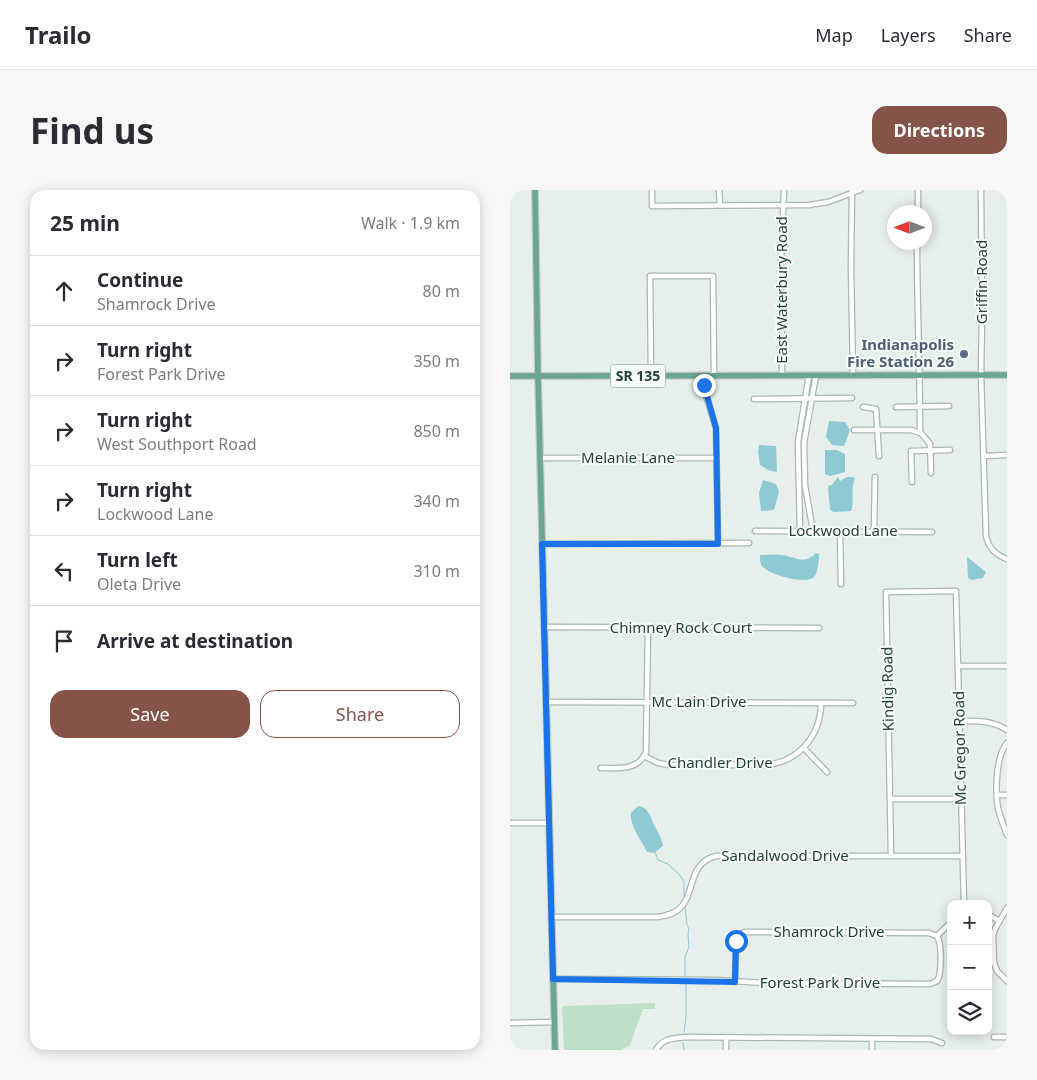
<!DOCTYPE html>
<meta charset="utf-8">
<style>
:root{--surface:#fff;--page:#f7f7f7;--text:#2b2b33;--muted:#7c7c81;--line:#e1e1e2;--accent:#855347}
body{margin:0;font-family:"Noto Sans",sans-serif;background:var(--page);color:var(--text)}
.controls{position:absolute;right:15px;bottom:15px;display:grid;overflow:hidden;border-radius:10px;box-shadow:0 2px 12px #0003}
.controls button{width:45px;height:45px;display:grid;place-items:center;padding:0;border:0;border-bottom:1px solid var(--line);background:var(--surface);color:var(--text);font:25px sans-serif}
.compass{position:absolute;left:377px;top:15px;width:45px;height:45px;border-radius:50%;background:var(--surface);box-shadow:0 2px 12px #0003;rotate:270deg}
.stop{position:absolute;width:15px;height:15px;margin:-11px;border:4px solid #1a73e8;border-radius:50%;background:#fff}
.stop.end{background:#1a73e8;border-color:#fff;box-shadow:0 1px 5px #0008}
.list{margin:0;padding:0;list-style:none}
h2{display:flex;justify-content:space-between;align-items:center;height:65px;margin:0;padding:0 20px;font-size:21px}
h2 small{font-size:16px;font-weight:400;color:var(--muted)}
.list li{display:grid;grid-template-columns:32px 1fr auto;gap:15px;align-items:center;box-sizing:border-box;height:70px;padding:0 20px;border-top:1px solid var(--line)}
.list b{display:block;font-size:19px;white-space:nowrap}
.list p{margin:0;font-size:16px;white-space:nowrap;color:var(--muted)}
.list em{font-size:16px;font-style:normal;color:var(--muted)}
.actions{display:flex;gap:10px;padding:15px 20px}
.actions a{flex:1;padding:11px 0;border:1px solid var(--accent);border-radius:15px;text-align:center;font-size:18px;color:var(--accent)}
.actions .main{background:var(--accent);color:#fff}
.icon{flex:none;width:28px;height:28px;fill:none;stroke:currentColor;stroke-width:2;stroke-linecap:round;stroke-linejoin:round}
.map{position:relative;flex:none;width:497px;height:860px;overflow:hidden;border-radius:15px}
header{display:flex;align-items:center;gap:30px;box-sizing:border-box;height:70px;padding:0 25px;background:var(--surface);border-bottom:1px solid var(--line)}
header strong{font-size:24px}
nav{display:flex;gap:28px;margin-inline-start:auto;font-size:18px}
.intro{display:flex;align-items:center;justify-content:space-between;box-sizing:border-box;height:120px;padding:0 30px}
h1{margin:0;font-size:35px}
.button{padding:12px 22px;border-radius:15px;background:var(--accent);color:#fff;font-size:18px;font-weight:700}
main{display:flex;gap:30px;padding:0 30px}
aside{flex:1;background:var(--surface);border-radius:15px;box-shadow:0 2px 12px #0003}
.map>svg:first-child{display:block}
.green{fill:#bfe0c8}
.water{fill:#8ec9d4}
.lines{fill:none;stroke-linecap:round;stroke-linejoin:round}
.stream{stroke:#8ec9d4;stroke-width:1}
.minor-casing{stroke:#a8b8b2;stroke-width:7}
.major-casing{stroke:#c2cac8;stroke-width:8}
.minor{stroke:#fff;stroke-width:4.5}
.major{stroke:#6aa596;stroke-width:5.5}
.route{stroke:#1a73e8;stroke-width:6}
.service-dot{fill:#5c6f8a;stroke:#f7fbf9;stroke-width:2}
.labels{text-anchor:middle;stroke-width:4;stroke-linejoin:round;paint-order:stroke}
.shield{fill:#f7fbf9;stroke:#637a73;stroke-width:1}
.shield-label{font-size:14px;font-weight:bold;fill:#24423a}
.street-label{font-size:15px;fill:#24423a;stroke:#f7fbf9}
.service-label{font-size:15px;font-weight:bold;fill:#4e5e75;stroke:#f7fbf9;text-anchor:end}
</style>
<header>
<strong>Trailo</strong>
<nav><a>Map</a><a>Layers</a><a>Share</a></nav>
</header>
<div class="intro"><h1>Find us</h1><a class="button">Directions</a></div>
<main>
<aside>
<h2>25 min<small>Walk · 1.9 km</small></h2>
<ul class="list">
<li><svg class="icon" aria-label="ahead" viewBox="0 0 24 24"><path d="M12 20V5M6 11l6-6 6 6"/></svg><div><b>Continue</b><p>Shamrock Drive</p></div><em>80 m</em></li>
<li><svg class="icon" aria-label="right" viewBox="0 0 24 24"><path d="M7 20v-9h11M14 6l5 5-5 5"/></svg><div><b>Turn right</b><p>Forest Park Drive</p></div><em>350 m</em></li>
<li><svg class="icon" aria-label="right" viewBox="0 0 24 24"><path d="M7 20v-9h11M14 6l5 5-5 5"/></svg><div><b>Turn right</b><p>West Southport Road</p></div><em>850 m</em></li>
<li><svg class="icon" aria-label="right" viewBox="0 0 24 24"><path d="M7 20v-9h11M14 6l5 5-5 5"/></svg><div><b>Turn right</b><p>Lockwood Lane</p></div><em>340 m</em></li>
<li><svg class="icon" aria-label="left" viewBox="0 0 24 24"><path d="M17 20v-9H6M10 6l-5 5 5 5"/></svg><div><b>Turn left</b><p>Oleta Drive</p></div><em>310 m</em></li>
<li><svg class="icon" aria-label="arrive" viewBox="0 0 24 24"><path d="M6 21V4h12l-3 4 3 4H6"/></svg><div><b>Arrive at destination</b></div></li>
</ul>
<div class="actions"><a class="main">Save</a><a>Share</a></div>
</aside>
<div class="map">
<svg width="497" height="860" viewBox="0 0 497 860">
<rect width="100%" height="100%" fill="#e6efeb"/>
<path class="green" d="M 145,813 L 145,819 L 133,819 L 120,855 L 111,860 L 54,860 L 52,816 Z"/>
<g class="water">
<path d="M 319,231 L 335,232 L 340,240 L 334,256 L 322,255 L 316,247 Z"/>
<path d="M 249,255 L 266,256 L 267,282 L 258,280 L 250,275 L 248,262 Z"/>
<path d="M 315,260 L 327,260 L 335,264 L 335,282 L 320,286 L 315,284 Z"/>
<path d="M 328,287 L 330,291 L 337,287 L 343,287 L 345,288 C 340,300 345,310 341,321 L 324,322 L 320,320 L 318,296 L 322,295 Z"/>
<path d="M 253,290 L 266,294 L 269,302 L 264,320 L 251,321 L 249,303 Z"/>
<path d="M 306,363 L 309,364 C 309,370 308,383 304,387 C 296,395 259,385 252,376 C 250,374 250,368 250,365 C 257,365 264,364 271,365 C 285,366 293,376 306,363 Z"/>
<path d="M 457,367 L 476,382 L 473,388 L 461,390 L 458,388 Z"/>
<path d="M 128,616 C 138,617 141,627 144,635 L 143,636 L 144,635 L 151,648 L 153,656 L 144,663 L 137,662 C 132,651 119,635 121,623 Z"/>
</g>
<g class="lines">
<g class="stream">
<path d="M 145,662 L 148,670 L 158,674 L 169,684 L 174,691 L 174,707"/>
<path d="M 175,716 L 177,735 L 179,739 L 178,745 L 179,757 L 175,767 L 175,786"/>
<path d="M 174,842 L 176,827 L 176,794"/>
<path d="M 173,853 L 174,860"/>
</g>
<g class="minor-casing">
<g id="minor">
<path d="M 142,0 L 142,16 L 299,15 L 318,12 L 350,0"/>
<path d="M 209,0 L 210,15"/>
<path d="M 471,0 L 472,126 L 471,185 L 476,345 C 478,357 485,365 497,369"/>
<path d="M 342,1 L 341,77 L 343,185"/>
<path d="M 408,22 L 408,0"/>
<path d="M 407,52 C 407,116 410,179 410,242"/>
<path d="M 272,185 L 271,70 L 274,0"/>
<path d="M 141,186 L 140,86 L 203,86 L 204,186"/>
<path d="M 193,186 L 196,206 L 206,238 L 208,353"/>
<path d="M 244,209 L 342,208"/>
<path d="M 353,217 L 366,219 L 369,266"/>
<path d="M 386,217 L 439,216"/>
<path d="M 344,240 L 401,240 L 411,243 L 420,254 L 421,283"/>
<path d="M 474,266 L 497,265"/>
<path d="M 30,268 L 206,268"/>
<path d="M 402,292 L 401,261 L 440,260"/>
<path d="M 245,341 L 422,342"/>
<path d="M 290,341 L 288,252 L 299,185"/>
<path d="M 303,341 L 295,296 L 294,253 L 306,185"/>
<path d="M 330,341 L 331,394"/>
<path d="M 364,341 L 365,287"/>
<path d="M 32,354 L 239,353"/>
<path d="M 34,437 L 309,438"/>
<path d="M 448,476 L 497,476"/>
<path d="M 36,512 L 343,513"/>
<path d="M 449,531 C 466,531 482,530 497,540"/>
<path d="M 497,553 C 486,566 485,601 488,618 C 490,627 494,636 497,645"/>
<path d="M 294,558 L 317,582"/>
<path d="M 134,566 L 148,573 L 159,575 L 254,575 C 288,573 311,546 311,513"/>
<path d="M 91,578 C 109,578 128,581 136,562 L 138,438"/>
<path d="M 488,605 L 497,605"/>
<path d="M 380,609 L 451,609"/>
<path d="M 0,633 L 38,633"/>
<path d="M 381,665 L 376,402 L 446,401 L 454,714"/>
<path d="M 497,718 L 485,739 L 483,746 L 484,773 L 487,781 L 497,791"/>
<path d="M 478,724 L 489,731"/>
<path d="M 41,727 L 147,727 C 195,723 168,676 206,666 L 452,666"/>
<path d="M 427,746 L 441,732"/>
<path d="M 43,789 L 206,790 L 255,793 L 420,794 L 427,791 C 432,784 432,754 427,746"/>
<path d="M 225,792 L 226,751 L 229,745 L 235,742 L 419,743 L 427,746"/>
<path d="M 0,833 L 44,832"/>
<path d="M 484,847 L 497,847"/>
<path d="M 216,848 L 216,860"/>
<path d="M 146,860 C 153,848 164,848 177,847 L 421,849 L 432,853"/>
<path d="M 362,860 L 362,849"/>
</g>
</g>
<g class="major-casing">
<g id="major">
<path d="M 25,0 L 28,186 L 45,860"/>
<path d="M 0,186 L 497,185"/>
</g>
</g>
<use href="#minor" class="minor"/>
<use href="#major" class="major"/>
</g>
<g class="lines">
<path class="route" d="M 194,195 L 206,238 L 208,354 L 32,354 L 43,789 L 225,792 L 226,751"/>
</g>
<circle class="service-dot" cx="454" cy="164" r="5"/>
<g class="labels">
<rect class="shield" x="100.5" y="174.5" width="55" height="23" rx="4"/>
<g class="shield-label">
<text x="128" y="191">SR 135</text>
</g>
<g class="street-label">
<text transform="translate(472 92) rotate(-90)" y="5">Griffin Road</text>
<text transform="translate(272 100) rotate(-90)" y="5">East Waterbury Road</text>
<text x="118" y="273">Melanie Lane</text>
<text x="333" y="346">Lockwood Lane</text>
<text x="171" y="443">Chimney Rock Court</text>
<text transform="translate(378 499) rotate(-91)" y="5">Kindig Road</text>
<text x="189" y="517">Mc Lain Drive</text>
<text transform="translate(450 558) rotate(-91)" y="5">Mc Gregor Road</text>
<text x="210" y="578">Chandler Drive</text>
<text x="275" y="671">Sandalwood Drive</text>
<text x="319" y="747">Shamrock Drive</text>
<text x="310" y="798">Forest Park Drive</text>
</g>
<g class="service-label">
<text x="444" y="160">Indianapolis<tspan x="444" dy="17">Fire Station 26</tspan></text>
</g>
</g>
</svg>
<div class="controls">
<button>+</button>
<button>−</button>
<button><svg class="icon" aria-label="layers" viewBox="0 0 24 24"><path d="M12 4l9 5-9 5-9-5zM3 14l9 5 9-5"/></svg></button>
</div>
<svg class="compass" viewBox="-18 -18 36 36"><path d="M0-13l5 13h-10z" fill="#e53935"/><path d="M0 13l5-13h-10z" fill="#7c7c81"/></svg>
<div class="stop" style="left:226px;top:751px"></div>
<div class="stop end" style="left:194px;top:195px"></div>
</div>
</main>
